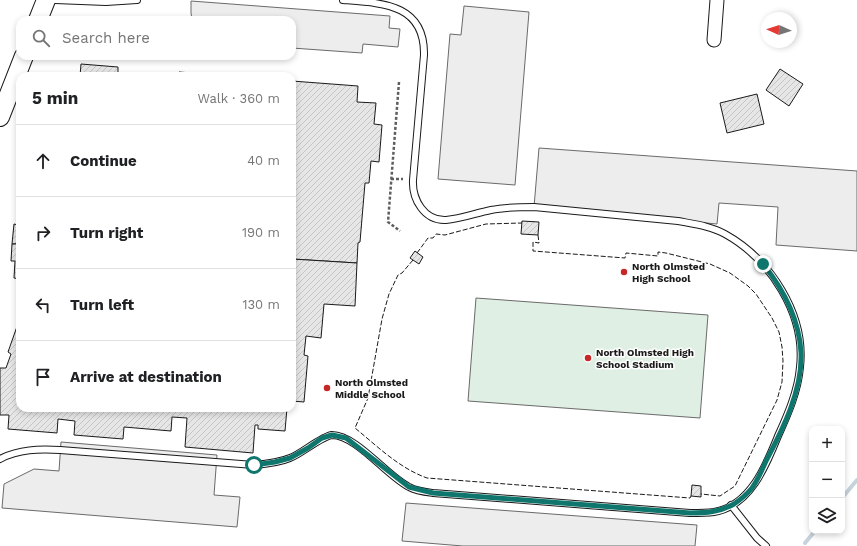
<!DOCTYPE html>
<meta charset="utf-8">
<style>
:root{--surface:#fff;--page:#f6f6f6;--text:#202124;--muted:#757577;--line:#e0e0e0}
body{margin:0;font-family:"Work Sans",sans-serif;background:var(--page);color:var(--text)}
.controls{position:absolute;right:12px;bottom:12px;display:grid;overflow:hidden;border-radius:8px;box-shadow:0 2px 6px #0003}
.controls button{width:36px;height:36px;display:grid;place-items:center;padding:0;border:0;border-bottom:1px solid var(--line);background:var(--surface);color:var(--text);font:20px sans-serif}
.compass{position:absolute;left:761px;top:12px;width:36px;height:36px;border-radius:50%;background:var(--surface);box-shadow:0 2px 6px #0003;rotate:273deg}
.stop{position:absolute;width:12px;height:12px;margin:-9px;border:3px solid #0f766e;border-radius:50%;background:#fff}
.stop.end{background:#0f766e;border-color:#fff;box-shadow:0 1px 4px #0008}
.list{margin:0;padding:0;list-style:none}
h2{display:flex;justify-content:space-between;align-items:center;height:52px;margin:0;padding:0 16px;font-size:17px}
h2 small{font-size:13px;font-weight:400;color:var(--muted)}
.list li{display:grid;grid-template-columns:26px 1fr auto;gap:12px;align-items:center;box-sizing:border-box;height:72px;padding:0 16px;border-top:1px solid var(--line)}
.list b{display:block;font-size:15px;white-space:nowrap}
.list em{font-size:13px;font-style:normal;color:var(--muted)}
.icon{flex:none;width:22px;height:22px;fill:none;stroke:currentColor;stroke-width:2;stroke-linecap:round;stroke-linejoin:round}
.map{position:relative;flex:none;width:857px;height:546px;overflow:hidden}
.search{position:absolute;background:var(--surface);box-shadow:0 2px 6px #0003;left:16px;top:16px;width:280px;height:44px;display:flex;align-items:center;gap:10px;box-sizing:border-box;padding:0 14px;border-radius:12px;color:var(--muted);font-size:15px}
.panel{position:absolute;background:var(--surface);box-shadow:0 2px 6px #0003;left:16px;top:72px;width:280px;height:340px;border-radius:12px}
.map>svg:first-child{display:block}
.garden{fill:#e0efe3;stroke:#6a6a6a}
.parking{fill:#ededed;stroke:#6a6a6a}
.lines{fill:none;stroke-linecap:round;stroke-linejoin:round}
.stream{stroke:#c6d2dc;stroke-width:4}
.building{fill:url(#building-hatch);stroke:#1a1a1a}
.lane-casing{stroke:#1a1a1a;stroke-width:8}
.street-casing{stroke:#1a1a1a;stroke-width:15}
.secondary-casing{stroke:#1a1a1a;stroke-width:20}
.path{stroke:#5f5f5f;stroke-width:2.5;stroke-dasharray:3 2;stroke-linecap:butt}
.lane{stroke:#fff;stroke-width:6}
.street{stroke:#fff;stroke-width:13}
.secondary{stroke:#fff;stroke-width:18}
.fence{stroke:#1a1a1a;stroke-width:1;stroke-dasharray:5 2;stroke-linecap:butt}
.route{stroke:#0f766e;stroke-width:5}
.poi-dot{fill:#c62828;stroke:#fff;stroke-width:1.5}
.labels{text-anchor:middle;stroke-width:3;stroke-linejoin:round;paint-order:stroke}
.poi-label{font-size:10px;font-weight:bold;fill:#1a1a1a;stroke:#fff;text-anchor:start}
</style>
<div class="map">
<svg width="857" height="546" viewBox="0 0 857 546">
<defs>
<pattern id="building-hatch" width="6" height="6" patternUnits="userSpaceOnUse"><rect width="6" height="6" fill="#e6e6e6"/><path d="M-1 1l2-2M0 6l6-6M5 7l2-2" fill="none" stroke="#c5c5c5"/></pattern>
</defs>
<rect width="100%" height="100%" fill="#fff"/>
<path class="garden" d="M 476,298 L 708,315 L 700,418 L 468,401 Z"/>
<g class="parking">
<path d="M 191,1 L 390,16 L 389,28 L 400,29 L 398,47 L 363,44 L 362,53 L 292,48 L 292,20 L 192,20 L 191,13 Z"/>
<path d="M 464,6 L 529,12 L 515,185 L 438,179 L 450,34 L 461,35 Z"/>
<path d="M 539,148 L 857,171 L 857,251 L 776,245 L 778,207 L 719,203 L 717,224 L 534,207 Z"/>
<path d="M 61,442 L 217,455 L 214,495 L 240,497 L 237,527 L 2,508 L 4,484 L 34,469 L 59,471 Z"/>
<path d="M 406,503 L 697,525 L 695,546 L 463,546 L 402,541 Z"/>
</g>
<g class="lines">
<g class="stream">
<path d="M 842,498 L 857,480"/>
<path d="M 805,543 L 815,531"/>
</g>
</g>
<g class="building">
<path d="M 81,64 L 118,67 L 118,76 L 119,76 L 80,76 Z"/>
<path d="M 780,69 L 803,84 L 789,106 L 766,90 Z"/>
<path d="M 179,72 L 229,76 L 178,76 Z"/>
<path d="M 292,81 L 358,86 L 357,102 L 376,103 L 374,124 L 382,125 L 379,162 L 371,161 L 369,183 L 365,183 L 360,242 L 358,243 L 357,263 L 292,259 Z"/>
<path d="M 757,94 L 764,124 L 727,133 L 720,103 Z"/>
<path d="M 20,208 L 20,244 L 12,244 L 14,224 L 18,225 Z"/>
<path d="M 522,221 L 539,222 L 538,235 L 521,234 Z"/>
<path d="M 12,244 L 20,244 L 20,279 L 14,278 L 15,261 L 11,261 Z"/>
<path d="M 415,251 L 423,257 L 419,264 L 410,258 Z"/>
<path d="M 292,259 L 357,263 L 355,306 L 324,304 L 321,338 L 306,336 L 304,355 L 308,356 L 304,402 L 292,401 Z"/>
<path d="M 20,318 L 20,408 L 287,408 L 285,431 L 258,429 L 258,425 L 255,425 L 253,453 L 185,447 L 187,418 L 172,417 L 171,431 L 124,427 L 123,439 L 74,435 L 75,421 L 58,419 L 57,433 L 8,429 L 9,415 L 0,415 L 0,368 L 6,368 L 11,354 L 8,352 Z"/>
<path d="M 692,485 L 701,486 L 701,497 L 691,496 Z"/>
</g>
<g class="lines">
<g class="lane-casing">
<g id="lane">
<path d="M 55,0 L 106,2 L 137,0"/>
<path d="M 0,459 C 19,449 39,449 60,450 L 254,465 C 266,464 278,463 290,458 C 301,454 322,436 332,435 C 356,435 387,476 409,487 C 416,491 425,492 433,493 L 690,513 C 698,513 706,513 714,512 C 750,506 766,466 778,436 C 788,414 798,391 800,367 C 806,314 770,259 725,234 C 711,226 694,224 678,221 L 534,207 C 520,207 505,207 491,210 C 476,213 461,219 446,220 C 424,221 412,199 413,180 L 424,55 C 425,4 383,3 343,0"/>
<path d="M 731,505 L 757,538 L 766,546"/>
</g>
</g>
<g class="street-casing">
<path id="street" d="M 714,40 L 717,0"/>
</g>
<g class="secondary-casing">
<g id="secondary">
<path d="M 38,20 L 46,0"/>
<path d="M 0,117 L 24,56"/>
</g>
</g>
<g class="path">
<path d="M 399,82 L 388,222 L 400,231"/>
<path d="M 391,179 L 403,179"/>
</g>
<use href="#lane" class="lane"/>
<use href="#street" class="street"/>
<use href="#secondary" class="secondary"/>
<g class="fence">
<path d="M 538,235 L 539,243 L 533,242 L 533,251 L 625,258 L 626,253 L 658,256 L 658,252 L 666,253 L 710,264 L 730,273 L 748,286 L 756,294 L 772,318 L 779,332 L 782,347 L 783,361 L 782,382 L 777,400 L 735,486 L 720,496 L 701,494"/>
<path d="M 417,253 L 428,238 L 433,238 L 436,234 L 445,235 L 486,224 L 522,223"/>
<path d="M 413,260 L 402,273 L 398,275 L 389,294 L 382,319 L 368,398 L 355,428 C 377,446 399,468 427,478 L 690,498 L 691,496"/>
</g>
</g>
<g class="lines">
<path class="route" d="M 254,465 L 275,462 L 290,458 L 308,448 L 322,438 L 332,435 L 346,438 L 409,487 L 433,493 L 690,513 C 706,513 720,512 734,504 C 740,500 747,494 752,488 C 758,480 762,470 766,461 C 783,429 803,389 801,352 C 799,319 784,290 763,264"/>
</g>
<g class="poi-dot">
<circle cx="624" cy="272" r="4"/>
<circle cx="588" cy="358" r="4"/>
<circle cx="327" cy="388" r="4"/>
</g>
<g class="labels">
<g class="poi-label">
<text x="632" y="270">North Olmsted<tspan x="632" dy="12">High School</tspan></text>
<text x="596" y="356">North Olmsted High<tspan x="596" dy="12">School Stadium</tspan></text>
<text x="335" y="386">North Olmsted<tspan x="335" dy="12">Middle School</tspan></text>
</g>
</g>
</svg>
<div class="controls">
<button>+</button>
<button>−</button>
<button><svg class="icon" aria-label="layers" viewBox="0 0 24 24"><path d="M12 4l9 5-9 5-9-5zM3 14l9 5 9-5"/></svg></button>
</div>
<svg class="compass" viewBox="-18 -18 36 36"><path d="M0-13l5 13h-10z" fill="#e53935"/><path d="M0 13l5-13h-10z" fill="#757577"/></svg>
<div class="stop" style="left:254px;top:465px"></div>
<div class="stop end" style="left:763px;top:264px"></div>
<div class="search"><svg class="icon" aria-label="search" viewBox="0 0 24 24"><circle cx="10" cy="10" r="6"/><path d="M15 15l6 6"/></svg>Search here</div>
<section class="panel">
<h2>5 min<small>Walk · 360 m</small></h2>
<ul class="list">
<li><svg class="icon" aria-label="ahead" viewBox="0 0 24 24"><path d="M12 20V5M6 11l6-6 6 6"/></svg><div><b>Continue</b></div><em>40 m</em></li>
<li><svg class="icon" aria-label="right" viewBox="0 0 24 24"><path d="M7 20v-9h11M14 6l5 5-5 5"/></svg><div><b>Turn right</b></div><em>190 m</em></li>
<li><svg class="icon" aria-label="left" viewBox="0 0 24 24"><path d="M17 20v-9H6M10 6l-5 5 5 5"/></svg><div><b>Turn left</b></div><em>130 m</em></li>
<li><svg class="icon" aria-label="arrive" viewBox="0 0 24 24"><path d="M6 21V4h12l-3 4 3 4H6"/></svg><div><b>Arrive at destination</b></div></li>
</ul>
</section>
</div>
